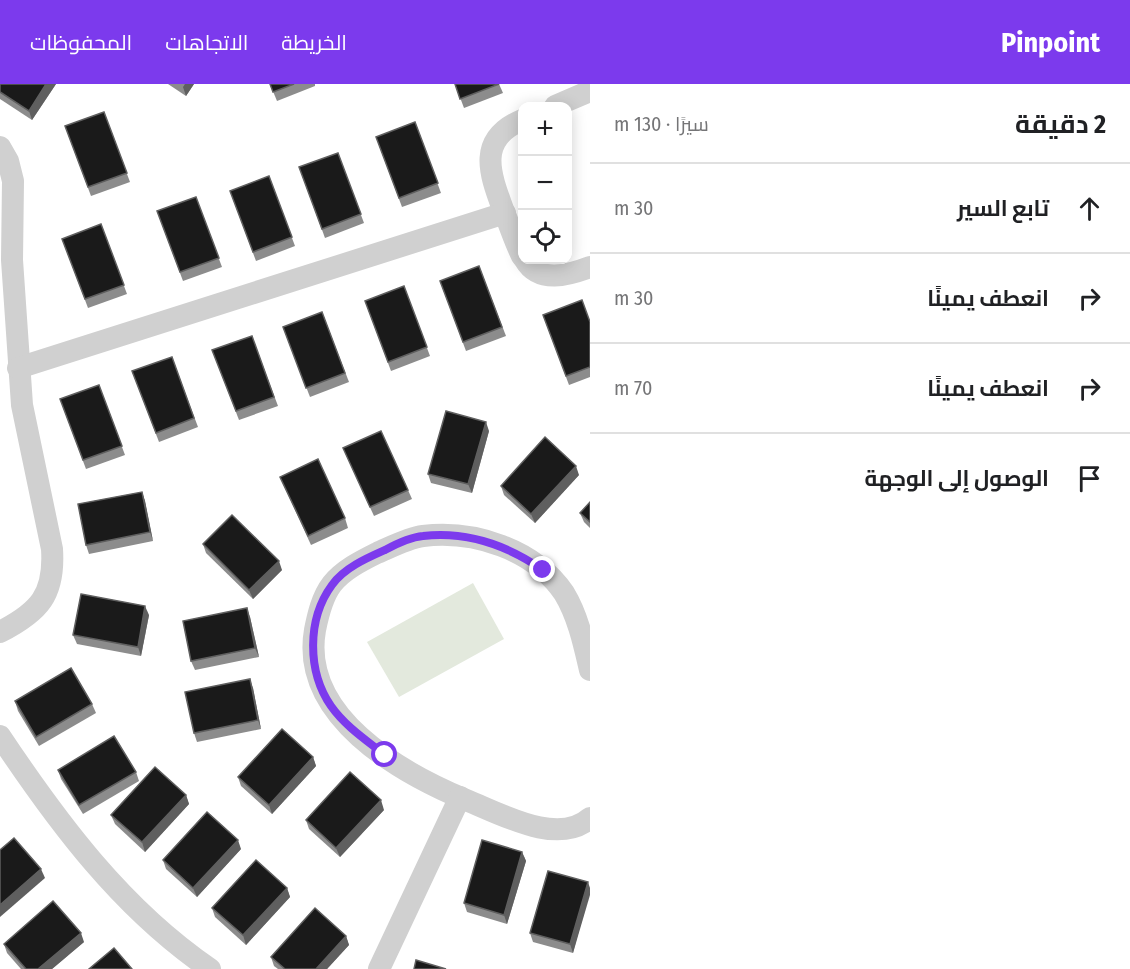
<!DOCTYPE html>
<html lang="ar">
<meta charset="utf-8">
<style>
:root{--surface:#fff;--page:#f2f2f2;--text:#202124;--muted:#757577;--line:#e0e0e0;--accent:#7c3aed}
body{margin:0;font-family:"Fira Sans Condensed",Cairo,sans-serif;background:var(--page);color:var(--text);direction:rtl}
.controls{position:absolute;right:18px;top:18px;display:grid;overflow:hidden;border-radius:12px;box-shadow:0 3px 15px #0003}
.controls button{width:54px;height:54px;display:grid;place-items:center;padding:0;border:0;border-bottom:2px solid var(--line);background:var(--surface);color:var(--text);font:30px sans-serif}
.stop{position:absolute;width:18px;height:18px;margin:-14px;border:4px solid #7c3aed;border-radius:50%;background:#fff}
.stop.end{background:#7c3aed;border-color:#fff;box-shadow:0 2px 6px #0008}
.list{margin:0;padding:0;list-style:none}
h2{display:flex;justify-content:space-between;align-items:center;height:78px;margin:0;padding:0 24px;font-size:26px}
h2 small{font-size:20px;font-weight:400;color:var(--muted)}
.list li{display:grid;grid-template-columns:39px 1fr auto;gap:18px;align-items:center;box-sizing:border-box;height:90px;padding:0 24px;border-top:2px solid var(--line)}
.list b{display:block;font-size:22px;white-space:nowrap}
.list em{font-size:20px;font-style:normal;color:var(--muted)}
.icon{flex:none;width:33px;height:33px;fill:none;stroke:currentColor;stroke-width:2;stroke-linecap:round;stroke-linejoin:round}
.map{position:relative;flex:none;width:590px;height:885px;overflow:hidden;direction:ltr}
header{display:flex;align-items:center;gap:36px;box-sizing:border-box;height:84px;padding:0 30px;background:var(--accent);color:#fff}
header strong{font-size:28px}
nav{display:flex;gap:33px;margin-inline-start:auto;font-size:21px}
main{display:flex}
aside{flex:1;background:var(--surface)}
.map>svg:first-child{display:block}
.green{fill:#e3e9dd}
.lines{fill:none;stroke-linecap:round;stroke-linejoin:round}
.minor{stroke:#d0d0d0;stroke-width:22}
.wall{fill:#8c8c8c}
.shaded-wall{fill:#5f5f5f}
.building{fill:#1a1a1a;stroke:#5f5f5f;stroke-width:1.5}
.route{stroke:#7c3aed;stroke-width:8}
</style>
<header>
<strong>Pinpoint</strong>
<nav><a>الخريطة</a><a>الاتجاهات</a><a>المحفوظات</a></nav>
</header>
<main>
<aside>
<h2>2 دقيقة<small>سيرًا · 130 m</small></h2>
<ul class="list">
<li><svg class="icon" aria-label="ahead" viewBox="0 0 24 24"><path d="M12 20V5M6 11l6-6 6 6"/></svg><div><b>تابع السير</b></div><em>30 m</em></li>
<li><svg class="icon" aria-label="right" viewBox="0 0 24 24"><path d="M7 20v-9h11M14 6l5 5-5 5"/></svg><div><b>انعطف يمينًا</b></div><em>30 m</em></li>
<li><svg class="icon" aria-label="right" viewBox="0 0 24 24"><path d="M7 20v-9h11M14 6l5 5-5 5"/></svg><div><b>انعطف يمينًا</b></div><em>70 m</em></li>
<li><svg class="icon" aria-label="arrive" viewBox="0 0 24 24"><path d="M6 21V4h12l-3 4 3 4H6"/></svg><div><b>الوصول إلى الوجهة</b></div></li>
</ul>
</aside>
<div class="map">
<svg width="590" height="885" viewBox="0 0 590 885">
<rect width="100%" height="100%" fill="#fff"/>
<path class="green" d="M 473,499 L 504,555 L 399,613 L 367,558 Z"/>
<g class="lines">
<g class="minor">
<path d="M 555,22 L 590,7"/>
<path d="M 522,36 C 476,56 490,90 504,128 C 510,142 515,158 522,172"/>
<path d="M 0,63 L 8,77 L 13,97 L 12,176 L 22,321 L 52,465 C 55,511 39,528 0,548"/>
<path d="M 525,176 C 539,200 569,191 590,183"/>
<path d="M 18,284 L 505,129"/>
<path d="M 590,586 C 584,560 578,532 564,509 C 534,465 474,446 423,452 C 408,454 391,463 377,469 C 361,477 343,486 332,500 C 322,513 318,531 315,546 C 300,632 399,688 466,716 C 499,729 558,763 590,734"/>
<path d="M 0,652 C 58,739 122,825 210,885"/>
<path d="M 379,885 L 460,713"/>
</g>
</g>
<g class="wall">
<path d="M 0,0 L 56,0 L 32,36 L 0,15 Z"/>
<path d="M 168,0 L 194,0 L 186,12 Z"/>
<path d="M 270,0 L 315,0 L 315,2 L 277,17 Z"/>
<path d="M 455,0 L 499,0 L 503,9 L 464,24 Z"/>
<path d="M 104,28 L 130,98 L 91,112 L 65,42 Z"/>
<path d="M 415,38 L 441,109 L 402,123 L 376,53 Z"/>
<path d="M 338,69 L 364,139 L 325,154 L 299,83 Z"/>
<path d="M 269,92 L 295,162 L 256,177 L 230,107 Z"/>
<path d="M 196,113 L 222,183 L 183,197 L 157,127 Z"/>
<path d="M 101,140 L 127,210 L 88,224 L 62,155 Z"/>
<path d="M 479,182 L 506,252 L 466,267 L 440,197 Z"/>
<path d="M 404,202 L 430,272 L 391,287 L 365,217 Z"/>
<path d="M 322,228 L 349,298 L 310,313 L 283,243 Z"/>
<path d="M 543,231 L 590,238 L 590,293 L 569,301 Z"/>
<path d="M 252,252 L 278,322 L 239,336 L 212,266 Z"/>
<path d="M 172,273 L 198,343 L 159,358 L 132,287 Z"/>
<path d="M 99,301 L 125,371 L 86,385 L 60,315 Z"/>
<path d="M 489,347 L 472,409 L 431,399 L 428,390 Z"/>
<path d="M 343,364 L 408,406 L 412,415 L 374,432 Z"/>
<path d="M 579,391 L 535,439 L 504,411 L 501,402 Z"/>
<path d="M 280,393 L 345,434 L 348,444 L 311,461 Z"/>
<path d="M 142,408 L 145,417 L 153,457 L 89,470 L 86,461 Z"/>
<path d="M 590,418 L 590,444 L 584,438 L 580,429 Z"/>
<path d="M 203,460 L 282,486 L 253,515 L 206,469 Z"/>
<path d="M 149,531 L 141,572 L 77,560 L 73,551 Z"/>
<path d="M 250,533 L 259,573 L 195,586 L 191,577 Z"/>
<path d="M 253,604 L 261,645 L 197,658 L 194,649 Z"/>
<path d="M 15,617 L 92,620 L 96,629 L 39,662 L 18,627 Z"/>
<path d="M 313,673 L 316,682 L 272,730 L 241,702 L 238,693 Z"/>
<path d="M 58,686 L 136,688 L 139,697 L 83,730 L 61,695 Z"/>
<path d="M 186,711 L 189,720 L 145,768 L 115,740 L 111,731 Z"/>
<path d="M 384,726 L 340,773 L 309,745 L 306,736 Z"/>
<path d="M 241,765 L 197,813 L 166,785 L 163,776 Z"/>
<path d="M 522,768 L 526,777 L 507,840 L 467,828 L 464,819 Z"/>
<path d="M 287,804 L 290,813 L 246,861 L 215,833 L 212,824 Z"/>
<path d="M 590,804 L 573,869 L 533,858 L 530,849 Z"/>
<path d="M 346,852 L 349,861 L 327,885 L 278,885 L 274,882 L 271,873 Z"/>
<path d="M 84,858 L 52,885 L 21,885 L 7,869 L 4,860 Z"/>
</g>
<g class="shaded-wall">
<path d="M 46,0 L 56,0 L 32,36 L 29,27 Z"/>
<path d="M 185,0 L 194,0 L 186,12 L 183,3 Z"/>
<path d="M 486,338 L 489,347 L 472,409 L 468,400 Z"/>
<path d="M 576,382 L 579,391 L 535,439 L 531,430 Z"/>
<path d="M 142,408 L 145,417 L 153,457 L 150,448 Z"/>
<path d="M 279,477 L 282,486 L 253,515 L 249,506 Z"/>
<path d="M 145,522 L 149,531 L 141,572 L 138,563 Z"/>
<path d="M 247,524 L 250,533 L 259,573 L 255,564 Z"/>
<path d="M 250,595 L 253,604 L 261,645 L 258,636 Z"/>
<path d="M 313,673 L 316,682 L 272,730 L 269,721 Z"/>
<path d="M 186,711 L 189,720 L 145,768 L 142,758 Z"/>
<path d="M 381,716 L 384,726 L 340,773 L 336,764 Z"/>
<path d="M 238,756 L 241,765 L 197,813 L 193,804 Z"/>
<path d="M 522,768 L 526,777 L 507,840 L 504,831 Z"/>
<path d="M 41,785 L 45,794 L 0,833 L 0,821 Z"/>
<path d="M 588,798 L 590,804 L 590,811 L 573,869 L 570,860 Z"/>
<path d="M 287,804 L 290,813 L 246,861 L 243,851 Z"/>
<path d="M 81,849 L 84,858 L 52,885 L 38,885 Z"/>
<path d="M 346,852 L 349,861 L 327,885 L 316,885 Z"/>
</g>
<g class="building">
<path d="M 0,0 L 46,0 L 29,27 L 0,8 Z"/>
<path d="M 270,0 L 294,0 L 273,8 Z"/>
<path d="M 455,0 L 499,0 L 460,15 Z"/>
<path d="M 104,28 L 127,89 L 88,103 L 65,42 Z"/>
<path d="M 415,38 L 438,99 L 399,114 L 376,53 Z"/>
<path d="M 338,69 L 361,130 L 322,145 L 299,83 Z"/>
<path d="M 269,92 L 292,153 L 253,168 L 230,107 Z"/>
<path d="M 196,113 L 219,174 L 180,188 L 157,127 Z"/>
<path d="M 101,140 L 124,201 L 85,215 L 62,155 Z"/>
<path d="M 479,182 L 502,243 L 463,258 L 440,197 Z"/>
<path d="M 404,202 L 427,263 L 388,278 L 365,217 Z"/>
<path d="M 582,216 L 590,238 L 590,283 L 566,292 L 543,231 Z"/>
<path d="M 322,228 L 345,289 L 306,304 L 283,243 Z"/>
<path d="M 252,252 L 274,313 L 236,327 L 212,266 Z"/>
<path d="M 172,273 L 194,334 L 156,349 L 132,287 Z"/>
<path d="M 99,301 L 122,362 L 83,376 L 60,315 Z"/>
<path d="M 446,327 L 486,338 L 468,400 L 428,390 Z"/>
<path d="M 381,347 L 408,406 L 370,423 L 343,364 Z"/>
<path d="M 545,353 L 576,382 L 531,430 L 501,402 Z"/>
<path d="M 318,375 L 345,434 L 308,452 L 280,393 Z"/>
<path d="M 142,408 L 150,448 L 86,461 L 78,420 Z"/>
<path d="M 590,418 L 590,438 L 580,429 Z"/>
<path d="M 232,431 L 279,477 L 249,506 L 203,460 Z"/>
<path d="M 81,510 L 145,522 L 138,563 L 73,551 Z"/>
<path d="M 247,524 L 255,564 L 191,577 L 183,537 Z"/>
<path d="M 71,584 L 92,620 L 36,653 L 15,617 Z"/>
<path d="M 250,595 L 258,636 L 194,649 L 185,608 Z"/>
<path d="M 282,645 L 313,673 L 269,721 L 238,693 Z"/>
<path d="M 114,652 L 136,688 L 79,721 L 58,686 Z"/>
<path d="M 155,683 L 186,711 L 142,758 L 111,731 Z"/>
<path d="M 350,688 L 381,716 L 336,764 L 306,736 Z"/>
<path d="M 207,728 L 238,756 L 193,804 L 163,776 Z"/>
<path d="M 14,754 L 41,785 L 0,821 L 0,766 Z"/>
<path d="M 482,756 L 522,768 L 504,831 L 464,819 Z"/>
<path d="M 256,776 L 287,804 L 243,851 L 212,824 Z"/>
<path d="M 548,787 L 588,798 L 570,860 L 530,849 Z"/>
<path d="M 53,817 L 81,849 L 38,885 L 26,885 L 4,860 Z"/>
<path d="M 315,824 L 346,852 L 316,885 L 285,885 L 271,873 Z"/>
<path d="M 114,864 L 132,885 L 89,885 Z"/>
<path d="M 416,876 L 446,885 L 414,885 Z"/>
</g>
<g class="lines">
<path class="route" d="M 385,671 C 366,656 345,642 331,622 C 307,587 307,535 332,501 C 344,484 367,474 385,466 C 396,460 411,453 423,452 C 468,447 507,461 543,486"/>
</g>
</svg>
<div class="controls">
<button>+</button>
<button>−</button>
<button><svg class="icon" aria-label="locate" viewBox="0 0 24 24"><circle cx="12" cy="12" r="6"/><path d="M12 2v4M12 18v4M2 12h4M18 12h4"/></svg></button>
</div>
<div class="stop" style="left:385px;top:671px"></div>
<div class="stop end" style="left:543px;top:486px"></div>
</div>
</main>
